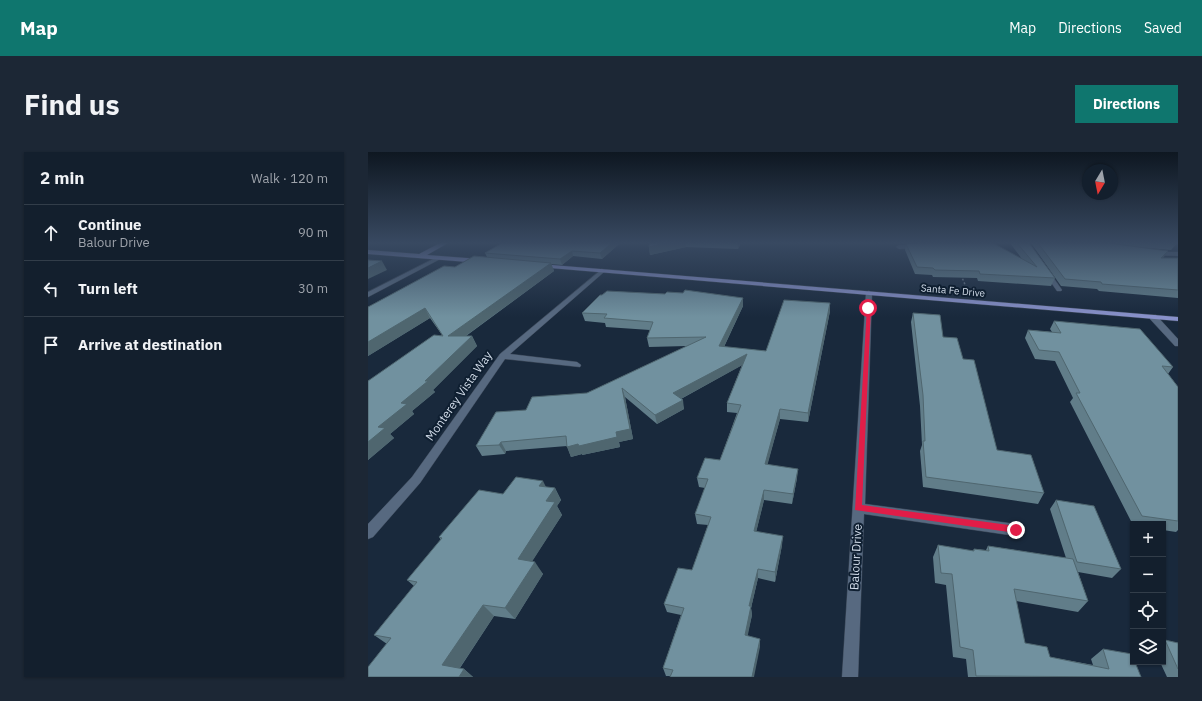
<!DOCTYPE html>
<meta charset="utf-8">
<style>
:root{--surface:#131f2d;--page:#1c2735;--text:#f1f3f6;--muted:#9da2aa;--line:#323d49;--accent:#0f766e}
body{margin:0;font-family:"IBM Plex Sans",sans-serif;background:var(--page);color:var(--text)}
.controls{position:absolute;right:12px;bottom:12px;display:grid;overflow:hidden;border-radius:0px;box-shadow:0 1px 3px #0004}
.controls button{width:36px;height:36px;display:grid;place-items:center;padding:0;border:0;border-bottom:1px solid var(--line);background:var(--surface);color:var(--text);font:20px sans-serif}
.compass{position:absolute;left:714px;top:12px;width:36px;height:36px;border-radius:50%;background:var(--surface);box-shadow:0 1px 3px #0004;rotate:190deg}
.stop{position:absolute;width:12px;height:12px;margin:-9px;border:3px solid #e11d48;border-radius:50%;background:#fff}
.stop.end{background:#e11d48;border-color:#fff;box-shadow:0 1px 4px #0008}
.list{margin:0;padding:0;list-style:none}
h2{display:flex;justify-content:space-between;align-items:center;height:52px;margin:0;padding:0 16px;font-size:17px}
h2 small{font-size:13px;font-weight:400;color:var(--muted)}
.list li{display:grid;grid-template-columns:26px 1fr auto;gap:12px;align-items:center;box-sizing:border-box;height:56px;padding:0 16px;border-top:1px solid var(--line)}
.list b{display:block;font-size:15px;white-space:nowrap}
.list p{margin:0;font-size:13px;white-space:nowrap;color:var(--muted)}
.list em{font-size:13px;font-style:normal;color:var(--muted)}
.icon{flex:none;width:22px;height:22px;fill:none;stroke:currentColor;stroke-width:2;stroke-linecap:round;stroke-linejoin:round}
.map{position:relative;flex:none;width:810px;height:525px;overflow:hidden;border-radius:0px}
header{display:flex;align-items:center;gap:24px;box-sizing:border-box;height:56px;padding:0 20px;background:var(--accent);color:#fff}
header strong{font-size:19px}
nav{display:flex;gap:22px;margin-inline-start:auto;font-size:14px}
.intro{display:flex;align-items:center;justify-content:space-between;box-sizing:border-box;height:96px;padding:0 24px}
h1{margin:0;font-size:28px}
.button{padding:10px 18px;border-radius:0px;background:var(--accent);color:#fff;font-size:14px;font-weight:700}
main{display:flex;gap:24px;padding:0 24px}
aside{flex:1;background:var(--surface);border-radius:0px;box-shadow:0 1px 3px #0004}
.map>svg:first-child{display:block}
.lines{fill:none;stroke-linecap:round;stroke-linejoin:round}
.minor-casing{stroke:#3a4656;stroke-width:1}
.major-casing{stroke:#3a4656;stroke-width:1}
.path{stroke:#667384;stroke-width:1.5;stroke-dasharray:2 2;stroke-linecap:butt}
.minor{fill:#576980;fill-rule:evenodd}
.major{fill:#8891ca;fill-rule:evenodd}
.wall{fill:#617d89}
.shaded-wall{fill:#4f666f}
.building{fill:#71919f;stroke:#4f666f}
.route{fill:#e11d48}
.labels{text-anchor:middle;stroke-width:4;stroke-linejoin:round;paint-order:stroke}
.far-street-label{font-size:10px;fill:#d2dce9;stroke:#0f1f31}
.street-label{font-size:12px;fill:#d2dce9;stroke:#0f1f31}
</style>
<header>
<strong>Map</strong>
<nav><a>Map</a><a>Directions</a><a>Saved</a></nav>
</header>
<div class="intro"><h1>Find us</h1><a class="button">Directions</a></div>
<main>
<aside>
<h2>2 min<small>Walk · 120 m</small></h2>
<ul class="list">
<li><svg class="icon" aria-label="ahead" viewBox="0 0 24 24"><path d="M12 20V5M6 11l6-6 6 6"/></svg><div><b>Continue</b><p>Balour Drive</p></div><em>90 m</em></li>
<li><svg class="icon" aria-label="left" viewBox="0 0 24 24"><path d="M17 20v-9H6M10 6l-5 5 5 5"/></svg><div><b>Turn left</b></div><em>30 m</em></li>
<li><svg class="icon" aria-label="arrive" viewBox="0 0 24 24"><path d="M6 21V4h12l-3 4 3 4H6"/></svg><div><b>Arrive at destination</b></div></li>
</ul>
</aside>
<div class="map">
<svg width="810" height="525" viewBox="0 0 810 525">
<rect width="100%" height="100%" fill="#19293c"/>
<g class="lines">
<g class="minor-casing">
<g id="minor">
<path d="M 550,93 L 552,94 L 552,96 L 531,97 L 528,95 L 531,93 Z"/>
<path d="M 784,100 L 810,100 L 810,104 L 786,103 L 784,102 Z"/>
<path d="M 71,104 L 76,105 L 0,145 L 0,140 Z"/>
<path d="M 234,117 L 236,118 L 236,120 L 142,202 L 209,210 L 213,213 L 212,215 L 137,207 L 52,331 L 5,385 L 0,387 L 0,372 L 44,325 L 132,202 Z"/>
<path d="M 676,118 L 680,118 L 694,138 L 693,139 L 689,139 L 675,119 Z"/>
<path d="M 501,139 L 504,141 L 497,352 L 648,372 L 653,374 L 654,378 L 653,382 L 648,384 L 496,362 L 490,525 L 474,525 L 498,141 Z"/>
<path d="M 782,163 L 788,163 L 810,187 L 810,194 L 807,194 L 782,167 Z"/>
</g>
</g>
<g class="major-casing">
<g id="major">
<path d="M 72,91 L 80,91 L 59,103 L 112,107 L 115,109 L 112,111 L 0,102 L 0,98 L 51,102 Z"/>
<path d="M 172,112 L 810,165 L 810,169 L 170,115 L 169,114 Z"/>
</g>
</g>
<path class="path" d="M 593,123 L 598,135"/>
<use href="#minor" class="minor"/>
<use href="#major" class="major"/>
</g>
<g class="wall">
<path d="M 134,91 L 251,91 L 251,92 L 234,107 L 205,104 L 194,113 L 183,112 L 186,119 L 98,184 L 104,184 L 109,194 L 65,238 L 67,240 L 44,259 L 46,262 L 22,282 L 26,286 L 0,308 L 0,229 L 74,183 L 62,166 L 0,204 L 0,155 L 87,115 L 119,105 L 117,101 Z"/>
<path d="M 281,91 L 373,91 L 370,97 L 318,95 L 282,103 L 281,95 Z"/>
<path d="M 642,91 L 661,91 L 687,126 L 683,134 L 610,129 L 609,126 L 565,125 L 564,123 L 547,122 L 537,98 L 538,92 L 654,107 Z"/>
<path d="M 663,91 L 809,91 L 803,98 L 769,95 L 796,106 L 810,106 L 810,146 L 731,139 L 729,137 L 693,134 Z"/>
<path d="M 462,151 L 462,159 L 440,270 L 412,267 L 399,313 L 429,326 L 424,352 L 396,348 L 388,380 L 414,393 L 407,430 L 390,426 L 383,456 L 384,463 L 379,484 L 392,487 L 392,495 L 303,524 L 298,524 L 295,516 L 313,463 L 299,460 L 296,452 L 324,418 L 340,373 L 329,372 L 327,362 L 337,336 L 331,335 L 329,326 L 352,308 L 369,261 L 359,260 L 359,251 L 374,213 L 313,247 L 316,257 L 289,272 L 257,245 L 265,287 L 251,290 L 252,295 L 214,303 L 214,302 L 203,305 L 199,294 L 138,299 L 137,302 L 114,304 L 108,294 L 158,258 L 219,241 L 319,194 L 281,195 L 279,186 L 282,178 L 238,175 L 237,171 L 217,169 L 214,161 L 375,154 L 356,195 L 398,199 Z"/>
<path d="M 545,161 L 575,185 L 595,207 L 629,298 L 676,341 L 670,352 L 555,335 L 552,299 L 554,293 L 552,254 L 543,170 Z"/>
<path d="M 686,169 L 805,215 L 800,222 L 810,235 L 810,378 L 808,380 L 795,378 L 795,372 L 765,372 L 765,373 L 702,250 L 705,246 L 687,209 L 667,207 L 657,186 L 660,178 L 684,180 L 682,177 Z"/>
<path d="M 178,335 L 187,336 L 193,348 L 189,354 L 194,363 L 164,409 L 175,422 L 147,467 L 126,464 L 92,516 L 96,517 L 105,525 L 0,525 L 19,492 L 6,483 L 46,434 L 39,428 L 73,388 L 71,385 L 135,342 Z"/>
<path d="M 688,348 L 753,417 L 744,426 L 710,420 L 720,449 L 710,460 L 648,449 L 657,491 L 682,505 L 725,513 L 723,507 L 735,497 L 773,525 L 600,525 L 598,507 L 585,505 L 578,433 L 567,431 L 565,405 L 570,393 L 605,399 L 606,397 L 618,398 L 620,394 L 698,406 L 682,357 Z"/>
<path d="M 797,488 L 810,491 L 810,525 L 799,525 L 792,510 L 795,510 L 795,490 Z"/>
</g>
<g class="shaded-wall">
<path d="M 244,91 L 251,91 L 251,92 L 234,107 L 232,101 Z"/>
<path d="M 297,91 L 318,91 L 318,95 L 282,103 L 281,95 Z"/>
<path d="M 370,91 L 373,91 L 370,97 Z"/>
<path d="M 807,91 L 809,91 L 803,98 Z"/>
<path d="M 204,99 L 205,104 L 194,113 L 192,107 Z"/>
<path d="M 800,99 L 796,105 L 789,113 L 793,106 Z"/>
<path d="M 14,109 L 19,118 L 0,127 L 0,116 Z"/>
<path d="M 183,111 L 186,119 L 85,193 L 80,184 Z"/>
<path d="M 375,146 L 375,154 L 352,203 L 351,194 Z"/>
<path d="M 462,151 L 462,159 L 440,270 L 440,261 Z"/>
<path d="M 57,156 L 62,166 L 0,204 L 0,190 Z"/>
<path d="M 104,184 L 109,194 L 65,238 L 67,240 L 44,259 L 46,262 L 22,282 L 26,286 L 0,308 L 0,290 L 10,275 L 33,251 L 57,229 Z"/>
<path d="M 379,202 L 380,210 L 307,250 L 305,241 Z"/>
<path d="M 254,236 L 257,245 L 265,287 L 251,290 L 252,295 L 214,303 L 214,302 L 203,305 L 199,295 Z"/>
<path d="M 315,248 L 316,257 L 289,272 L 287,263 Z"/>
<path d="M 412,257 L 412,267 L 397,322 L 397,312 Z"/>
<path d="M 133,290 L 138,299 L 137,302 L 131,293 Z"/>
<path d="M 430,317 L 429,326 L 424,352 L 425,342 Z"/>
<path d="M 175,329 L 181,341 L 171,334 Z"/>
<path d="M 187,336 L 193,348 L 189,354 L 194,363 L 158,419 L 150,407 L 178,349 Z"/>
<path d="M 396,338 L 396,348 L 386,389 L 386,379 Z"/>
<path d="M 415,384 L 414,393 L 407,430 L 407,420 Z"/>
<path d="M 167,410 L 175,422 L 147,467 L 137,456 Z"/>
<path d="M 390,417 L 390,426 L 383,456 L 384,463 L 378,492 L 377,483 L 381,454 Z"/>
<path d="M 115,453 L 126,464 L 87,523 L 74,513 Z"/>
<path d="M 392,487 L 392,495 L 386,525 L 384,525 Z"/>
<path d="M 96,517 L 105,525 L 91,525 Z"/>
</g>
<g class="building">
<path d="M 134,91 L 244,91 L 232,101 L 204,99 L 192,107 L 117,101 Z"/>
<path d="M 281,91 L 297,91 L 281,95 Z"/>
<path d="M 552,91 L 625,91 L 669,115 L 649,91 L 661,91 L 687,126 L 612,122 L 611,119 L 567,118 L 565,116 L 549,115 L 538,92 Z"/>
<path d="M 670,91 L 741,91 L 800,99 L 793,106 L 810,106 L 810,138 L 734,132 L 733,130 L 697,127 Z"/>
<path d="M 106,104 L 183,111 L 80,184 L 104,184 L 57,229 L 60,229 L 33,251 L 39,252 L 10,275 L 17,276 L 0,290 L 0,229 L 66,183 L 75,184 L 57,156 L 0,190 L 0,155 L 76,114 L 87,115 Z"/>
<path d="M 0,108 L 14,109 L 0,116 Z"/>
<path d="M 317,138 L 375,146 L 351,194 L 398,199 L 416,148 L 462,151 L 440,261 L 412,257 L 397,312 L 430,317 L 425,342 L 396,338 L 386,379 L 415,384 L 407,420 L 390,417 L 381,454 L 383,454 L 377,483 L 392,487 L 384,525 L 302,525 L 305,518 L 295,516 L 316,456 L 296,452 L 310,416 L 324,418 L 343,365 L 327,362 L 340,327 L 329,326 L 337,306 L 352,308 L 373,253 L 359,251 L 379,202 L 305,241 L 315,248 L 287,263 L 254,236 L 262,277 L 248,280 L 249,285 L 211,294 L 210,292 L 199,295 L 198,284 L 133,290 L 131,293 L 108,294 L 128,260 L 158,258 L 164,245 L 219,241 L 338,185 L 279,186 L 285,170 L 236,166 L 239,162 L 214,161 L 232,143 L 234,143 L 239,139 L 297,142 L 299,140 L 315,141 Z"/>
<path d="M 545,161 L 572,163 L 575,185 L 589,186 L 595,207 L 606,208 L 629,298 L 663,303 L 676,341 L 558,325 L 555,289 L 557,289 L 555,243 Z"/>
<path d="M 686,169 L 772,177 L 805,215 L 794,214 L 810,235 L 810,369 L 774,364 L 708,241 L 712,241 L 691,200 L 671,198 L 660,178 L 693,181 Z"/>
<path d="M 148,325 L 175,329 L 171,334 L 187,336 L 178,349 L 187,350 L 150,407 L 167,410 L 137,456 L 115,453 L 74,513 L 96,517 L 91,525 L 0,525 L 0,515 L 23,486 L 6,483 L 49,430 L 39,428 L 74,386 L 71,385 L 111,338 L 135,342 Z"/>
<path d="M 688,348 L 726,354 L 753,417 L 709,410 Z"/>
<path d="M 570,393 L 606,399 L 606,397 L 621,399 L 620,394 L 705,407 L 720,449 L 646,437 L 657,491 L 679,495 L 682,505 L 741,517 L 735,497 L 764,502 L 765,504 L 765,510 L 767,510 L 773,525 L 608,524 L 605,498 L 592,495 L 584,422 L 573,421 Z"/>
<path d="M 797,488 L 810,491 L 810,517 Z"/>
</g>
<linearGradient id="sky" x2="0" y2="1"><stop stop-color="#0e1721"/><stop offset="0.55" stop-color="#384961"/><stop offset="1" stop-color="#384961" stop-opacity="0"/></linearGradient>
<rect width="810" height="165" fill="url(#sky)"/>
<path class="route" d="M 499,155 L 503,156 L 494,353 L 648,374 L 651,375 L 651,380 L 648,381 L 487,358 Z"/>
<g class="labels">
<g class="far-street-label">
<text transform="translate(585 138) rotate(5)" y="4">Santa Fe Drive</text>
</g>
<g class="street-label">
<text transform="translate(91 244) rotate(-55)" y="4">Monterey Vista Way</text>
<text transform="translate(488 405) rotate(-87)" y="4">Balour Drive</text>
</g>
</g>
</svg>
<div class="controls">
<button>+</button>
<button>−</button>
<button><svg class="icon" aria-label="locate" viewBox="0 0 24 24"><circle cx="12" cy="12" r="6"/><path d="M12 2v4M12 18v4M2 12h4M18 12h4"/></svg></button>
<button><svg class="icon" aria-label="layers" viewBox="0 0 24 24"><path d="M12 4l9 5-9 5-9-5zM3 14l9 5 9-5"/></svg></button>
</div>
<svg class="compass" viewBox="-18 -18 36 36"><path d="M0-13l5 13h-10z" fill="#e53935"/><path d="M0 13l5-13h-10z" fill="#9da2aa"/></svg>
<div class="stop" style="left:500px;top:156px"></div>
<div class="stop end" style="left:648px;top:378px"></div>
</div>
</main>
